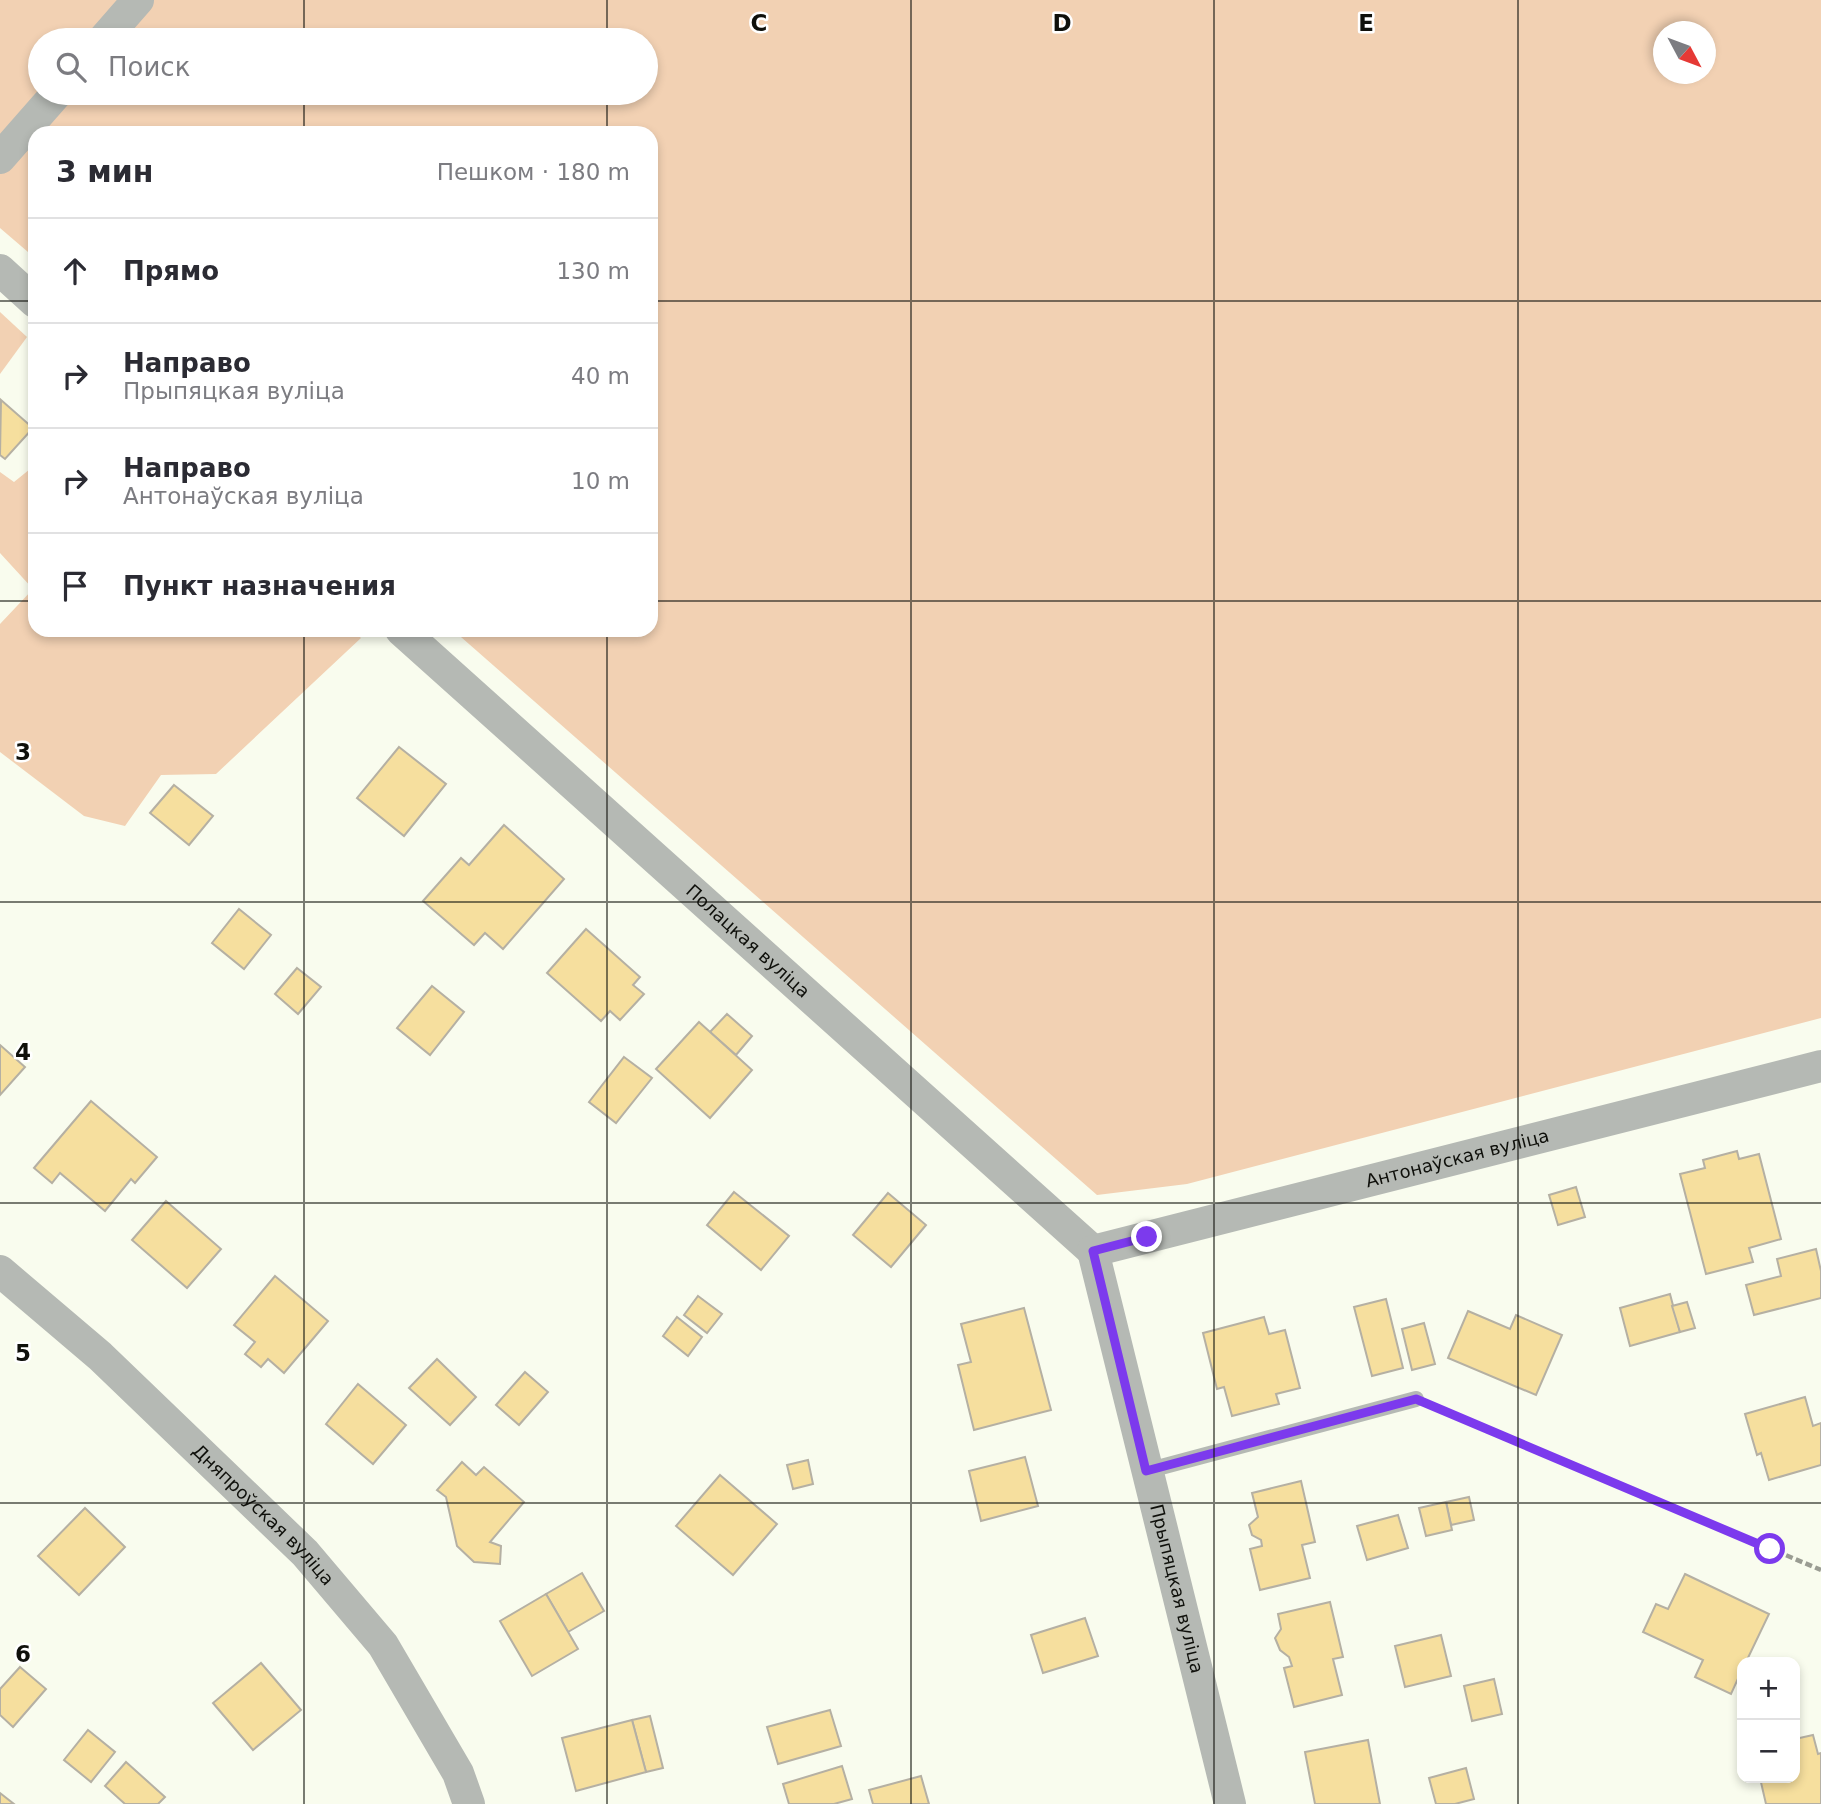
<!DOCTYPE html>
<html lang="ru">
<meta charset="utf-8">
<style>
:root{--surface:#fff;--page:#f7f7f7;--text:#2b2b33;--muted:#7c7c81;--line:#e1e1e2}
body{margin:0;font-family:"DejaVu Sans",sans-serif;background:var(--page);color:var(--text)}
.controls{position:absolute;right:21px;bottom:21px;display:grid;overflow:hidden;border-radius:14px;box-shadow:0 4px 10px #0003}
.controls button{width:63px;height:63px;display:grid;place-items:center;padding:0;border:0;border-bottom:2px solid var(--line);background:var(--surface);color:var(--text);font:35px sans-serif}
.compass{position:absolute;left:1653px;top:21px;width:63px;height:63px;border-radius:50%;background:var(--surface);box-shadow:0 4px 10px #0003;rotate:131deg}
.stop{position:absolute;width:21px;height:21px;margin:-16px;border:5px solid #7c3aed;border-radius:50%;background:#fff}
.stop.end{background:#7c3aed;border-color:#fff;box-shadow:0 2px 7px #0008}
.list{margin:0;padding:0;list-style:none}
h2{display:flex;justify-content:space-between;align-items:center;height:91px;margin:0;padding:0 28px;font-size:30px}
h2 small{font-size:23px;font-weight:400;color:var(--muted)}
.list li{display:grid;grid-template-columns:46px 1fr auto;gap:21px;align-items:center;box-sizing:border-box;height:105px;padding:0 28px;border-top:2px solid var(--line)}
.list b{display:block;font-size:26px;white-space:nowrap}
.list p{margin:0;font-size:23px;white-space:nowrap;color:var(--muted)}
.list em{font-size:23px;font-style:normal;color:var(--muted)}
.icon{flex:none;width:38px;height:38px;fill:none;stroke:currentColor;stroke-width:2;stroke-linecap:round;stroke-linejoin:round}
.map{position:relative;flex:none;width:1821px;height:1804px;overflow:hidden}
.search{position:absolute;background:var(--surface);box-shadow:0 4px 10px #0003;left:28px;top:28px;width:630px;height:77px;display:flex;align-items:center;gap:18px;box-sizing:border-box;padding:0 24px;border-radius:38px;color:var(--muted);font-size:26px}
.panel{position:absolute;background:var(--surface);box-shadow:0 4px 10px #0003;left:28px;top:126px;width:630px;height:511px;border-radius:21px}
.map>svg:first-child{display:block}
.green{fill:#f2d1b3;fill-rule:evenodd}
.building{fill:#f6df9e;stroke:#b5b0a3;stroke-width:2}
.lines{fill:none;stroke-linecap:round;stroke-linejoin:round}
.path{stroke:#9a9c92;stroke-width:4.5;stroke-dasharray:7 3.5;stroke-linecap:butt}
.lane{stroke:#b5b9b4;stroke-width:16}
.street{stroke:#b5b9b4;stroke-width:32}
.route{stroke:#7c3aed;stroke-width:9}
.grid{fill:none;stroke:#0f100b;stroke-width:2;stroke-opacity:0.55}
.labels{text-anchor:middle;stroke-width:5;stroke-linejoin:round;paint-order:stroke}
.street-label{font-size:18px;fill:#0f100b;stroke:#fff}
.grid-label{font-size:23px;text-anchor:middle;font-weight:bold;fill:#0f100b;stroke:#fff;stroke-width:5;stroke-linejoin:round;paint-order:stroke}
</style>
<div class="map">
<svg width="1821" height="1804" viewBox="0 0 1821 1804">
<rect width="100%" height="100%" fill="#f9fcee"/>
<g class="green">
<path d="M 0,0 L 1821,0 L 1821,1018 L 1187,1184 L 1097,1195 L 453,630 L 651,630 L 651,133 L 35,133 L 35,258 L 0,228 ZM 1664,32 L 1706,32 L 1706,74 L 1664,74 ZM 40,40 L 646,40 L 646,93 L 40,93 Z"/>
<path d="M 0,312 L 27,337 L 0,374 Z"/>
<path d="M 35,465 L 35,630 L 352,630 L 361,638 L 216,774 L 161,775 L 125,826 L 84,816 L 0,752 L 0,624 L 33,589 L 0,553 L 0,472 L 14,482 Z"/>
</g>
<g class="building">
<path d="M 1,400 L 33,428 L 5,459 L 0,455 Z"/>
<path d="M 399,747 L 446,784 L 404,836 L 357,798 Z"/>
<path d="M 174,785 L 213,816 L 189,845 L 150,813 Z"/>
<path d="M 504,825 L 564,879 L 503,949 L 485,933 L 474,945 L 423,901 L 461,858 L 469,865 Z"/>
<path d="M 239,909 L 271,935 L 244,969 L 212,943 Z"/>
<path d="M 586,929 L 640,977 L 633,985 L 644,994 L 620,1020 L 610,1011 L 601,1021 L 547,973 Z"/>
<path d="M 297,968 L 321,987 L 298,1014 L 275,994 Z"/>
<path d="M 432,986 L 464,1012 L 430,1055 L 397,1028 Z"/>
<path d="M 727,1014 L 752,1036 L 736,1055 L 710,1032 Z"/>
<path d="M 699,1022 L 752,1070 L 710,1118 L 656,1069 Z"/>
<path d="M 0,1045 L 25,1067 L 0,1095 Z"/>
<path d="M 624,1057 L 652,1078 L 616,1123 L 589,1102 Z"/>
<path d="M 91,1101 L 157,1157 L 135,1183 L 131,1179 L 105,1211 L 60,1173 L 52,1183 L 34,1168 Z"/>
<path d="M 1737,1151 L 1739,1159 L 1759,1154 L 1781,1239 L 1749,1248 L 1753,1262 L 1706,1274 L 1680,1174 L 1705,1168 L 1703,1160 Z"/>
<path d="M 1576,1187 L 1585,1217 L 1558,1225 L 1549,1195 Z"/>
<path d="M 734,1192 L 789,1236 L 761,1270 L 707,1225 Z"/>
<path d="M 888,1193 L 926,1225 L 891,1267 L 853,1235 Z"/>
<path d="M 166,1201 L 221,1249 L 187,1288 L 132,1240 Z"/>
<path d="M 1816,1249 L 1821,1271 L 1821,1298 L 1754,1315 L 1746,1285 L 1781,1276 L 1777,1259 Z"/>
<path d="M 275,1276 L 328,1321 L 284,1373 L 268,1359 L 261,1367 L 245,1354 L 255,1342 L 234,1325 Z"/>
<path d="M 1670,1294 L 1680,1332 L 1630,1346 L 1620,1308 Z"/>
<path d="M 698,1296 L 722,1314 L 707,1333 L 684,1315 Z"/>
<path d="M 1386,1299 L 1403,1368 L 1372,1376 L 1354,1307 Z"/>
<path d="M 1687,1302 L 1695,1328 L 1680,1332 L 1672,1306 Z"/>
<path d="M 1024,1308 L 1051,1410 L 974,1430 L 958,1365 L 971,1362 L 961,1324 Z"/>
<path d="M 1468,1311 L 1510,1329 L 1516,1315 L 1562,1335 L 1536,1395 L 1448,1358 Z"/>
<path d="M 677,1317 L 702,1337 L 688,1356 L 663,1336 Z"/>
<path d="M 1264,1317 L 1269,1334 L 1285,1330 L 1300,1388 L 1276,1394 L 1279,1404 L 1232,1416 L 1224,1387 L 1217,1389 L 1203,1333 Z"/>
<path d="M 1424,1323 L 1435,1364 L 1412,1370 L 1402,1329 Z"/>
<path d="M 437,1359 L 476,1397 L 450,1425 L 409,1388 Z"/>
<path d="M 525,1372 L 548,1392 L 519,1425 L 496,1405 Z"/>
<path d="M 358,1384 L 406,1425 L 373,1464 L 326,1424 Z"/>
<path d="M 1805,1397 L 1813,1426 L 1821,1423 L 1821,1465 L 1769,1480 L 1761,1453 L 1757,1455 L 1745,1414 Z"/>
<path d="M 1025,1457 L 1038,1506 L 981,1521 L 969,1471 Z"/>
<path d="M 808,1460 L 813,1484 L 793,1489 L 787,1465 Z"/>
<path d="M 462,1462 L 476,1475 L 484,1467 L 524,1502 L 490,1542 L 501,1546 L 500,1564 L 474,1562 L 457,1546 L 446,1497 L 437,1490 Z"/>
<path d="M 720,1475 L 777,1524 L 733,1575 L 676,1526 Z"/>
<path d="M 1301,1481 L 1315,1542 L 1302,1545 L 1310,1578 L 1260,1590 L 1250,1549 L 1262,1546 L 1261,1540 L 1252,1535 L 1249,1525 L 1258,1517 L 1252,1493 Z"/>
<path d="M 1469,1497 L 1474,1520 L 1451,1525 L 1446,1502 Z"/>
<path d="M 1446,1502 L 1452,1530 L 1426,1536 L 1419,1508 Z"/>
<path d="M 85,1508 L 125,1547 L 79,1595 L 38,1556 Z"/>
<path d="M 1398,1515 L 1408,1548 L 1367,1560 L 1357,1526 Z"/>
<path d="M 582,1573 L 604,1611 L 568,1632 L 546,1594 Z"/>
<path d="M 1685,1574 L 1769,1614 L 1746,1662 L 1742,1662 L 1742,1670 L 1731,1694 L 1695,1677 L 1703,1660 L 1643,1632 L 1656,1604 L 1668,1609 Z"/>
<path d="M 546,1594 L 578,1649 L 532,1676 L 500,1621 Z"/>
<path d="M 1330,1602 L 1343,1657 L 1333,1659 L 1342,1695 L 1294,1707 L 1284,1668 L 1292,1666 L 1289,1657 L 1280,1650 L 1275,1638 L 1281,1629 L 1278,1614 Z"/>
<path d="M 1085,1618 L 1098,1656 L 1043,1673 L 1031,1635 Z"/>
<path d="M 1441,1635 L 1451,1676 L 1405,1687 L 1395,1646 Z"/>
<path d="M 261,1663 L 301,1710 L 253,1750 L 213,1703 Z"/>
<path d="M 20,1667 L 46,1689 L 13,1727 L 0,1715 L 0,1689 Z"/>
<path d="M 1494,1679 L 1502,1714 L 1472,1721 L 1464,1686 Z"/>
<path d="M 830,1710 L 841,1746 L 778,1764 L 767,1727 Z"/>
<path d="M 650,1716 L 663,1768 L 646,1772 L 632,1720 Z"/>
<path d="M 632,1720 L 646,1772 L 576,1791 L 562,1738 Z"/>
<path d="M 88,1730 L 115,1752 L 91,1782 L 64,1760 Z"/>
<path d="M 1813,1735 L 1818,1754 L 1821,1753 L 1821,1804 L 1766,1804 L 1760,1778 L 1795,1778 L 1795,1739 Z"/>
<path d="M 1368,1740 L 1380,1804 L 1315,1804 L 1305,1752 Z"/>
<path d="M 126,1762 L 165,1797 L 158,1804 L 125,1804 L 105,1786 Z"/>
<path d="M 842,1766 L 852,1799 L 834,1804 L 789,1804 L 783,1784 Z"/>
<path d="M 1466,1768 L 1474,1799 L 1455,1804 L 1436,1804 L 1429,1778 Z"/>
<path d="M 921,1776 L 929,1804 L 873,1804 L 869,1790 Z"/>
<path d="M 0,1793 L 14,1804 L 0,1804 Z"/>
</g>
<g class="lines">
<path class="path" d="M 1438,1408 L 1821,1570"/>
<path class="lane" d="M 1146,1471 L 1416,1399"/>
<g class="street">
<path d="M 103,40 L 138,0"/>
<path d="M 0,158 L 57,93"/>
<path d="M 0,270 L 35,302"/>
<path id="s1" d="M 401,630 L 1093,1251"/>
<path id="s2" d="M 1093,1251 L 1821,1066"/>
<path id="s3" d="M 1093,1251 L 1230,1804"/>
<path id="s4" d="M 0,1271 L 100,1356 L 305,1553 L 383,1645 L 458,1773 L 469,1804"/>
</g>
</g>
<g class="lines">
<path class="route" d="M 1147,1237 L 1093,1251 L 1146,1471 L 1416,1399 L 1770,1549"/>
</g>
<path class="grid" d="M 304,0 L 304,40M 607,0 L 607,40M 911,0 L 911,1804M 1214,0 L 1214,1804M 1518,0 L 1518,1804M 304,93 L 304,133M 607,93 L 607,133M 0,301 L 35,301M 651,301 L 1821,301M 0,601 L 35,601M 651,601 L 1821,601M 304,630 L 304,1804M 607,630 L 607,1804M 0,902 L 1821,902M 0,1203 L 1821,1203M 0,1503 L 1821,1503"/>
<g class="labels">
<g class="street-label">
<text dy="6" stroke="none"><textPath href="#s1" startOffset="466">Полацкая вуліца</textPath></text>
<text dy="6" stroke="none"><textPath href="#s2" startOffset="376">Антонаўская вуліца</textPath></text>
<text dy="6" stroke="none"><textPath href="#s4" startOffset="359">Дняпроўская вуліца</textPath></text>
<text dy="6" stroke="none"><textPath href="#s3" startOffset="348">Прыпяцкая вуліца</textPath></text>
</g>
</g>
<g class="grid-label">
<text x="759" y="31">C</text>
<text x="1062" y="31">D</text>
<text x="1366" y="31">E</text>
<text x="23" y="760">3</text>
<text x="23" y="1060">4</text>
<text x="23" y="1361">5</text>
<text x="23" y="1662">6</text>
</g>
</svg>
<div class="controls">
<button>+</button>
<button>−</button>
</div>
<svg class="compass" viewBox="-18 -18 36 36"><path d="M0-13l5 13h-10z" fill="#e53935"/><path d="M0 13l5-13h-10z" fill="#7c7c81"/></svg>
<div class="stop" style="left:1770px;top:1549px"></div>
<div class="stop end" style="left:1147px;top:1237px"></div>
<div class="search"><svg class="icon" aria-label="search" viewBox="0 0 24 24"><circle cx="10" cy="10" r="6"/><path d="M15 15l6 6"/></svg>Поиск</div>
<section class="panel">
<h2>3 мин<small>Пешком · 180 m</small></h2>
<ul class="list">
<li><svg class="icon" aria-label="ahead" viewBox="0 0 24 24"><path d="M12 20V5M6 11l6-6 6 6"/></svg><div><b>Прямо</b></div><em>130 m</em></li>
<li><svg class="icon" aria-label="right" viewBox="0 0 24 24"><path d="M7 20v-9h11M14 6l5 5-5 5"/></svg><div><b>Направо</b><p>Прыпяцкая вуліца</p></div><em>40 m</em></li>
<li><svg class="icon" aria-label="right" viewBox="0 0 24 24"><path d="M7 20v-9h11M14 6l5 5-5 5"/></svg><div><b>Направо</b><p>Антонаўская вуліца</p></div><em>10 m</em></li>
<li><svg class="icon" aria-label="arrive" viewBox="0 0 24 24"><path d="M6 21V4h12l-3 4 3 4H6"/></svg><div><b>Пункт назначения</b></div></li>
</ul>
</section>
</div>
